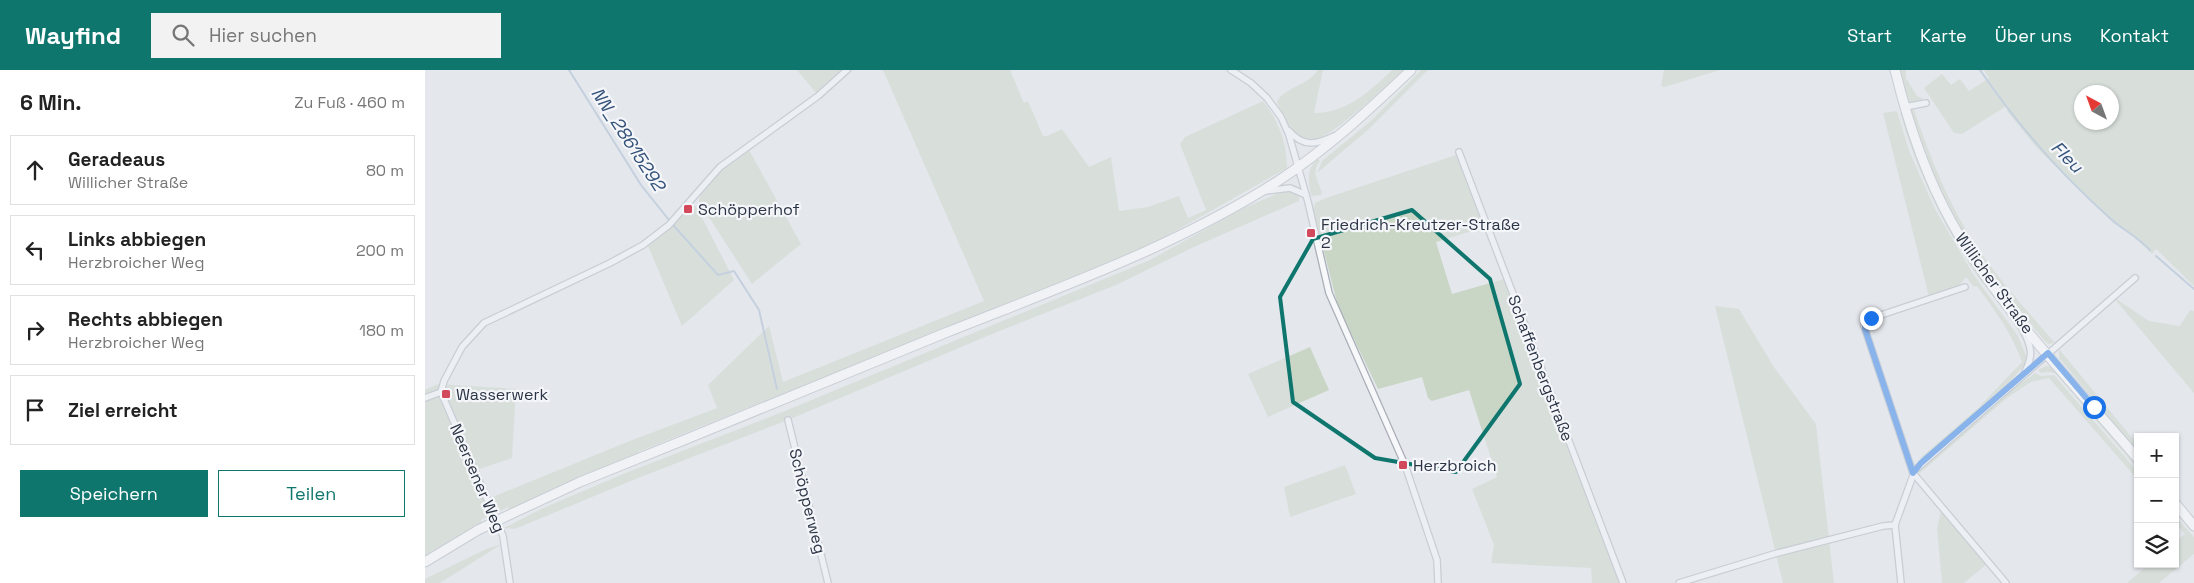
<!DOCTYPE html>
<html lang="de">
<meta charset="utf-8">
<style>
:root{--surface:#fff;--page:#f2f2f2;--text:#222;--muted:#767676;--line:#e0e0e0;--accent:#0f766e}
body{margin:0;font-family:"Space Grotesk",sans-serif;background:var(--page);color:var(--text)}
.controls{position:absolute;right:15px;bottom:15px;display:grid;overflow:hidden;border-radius:0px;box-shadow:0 1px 4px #0004}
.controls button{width:45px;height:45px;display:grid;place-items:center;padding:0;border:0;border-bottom:1px solid var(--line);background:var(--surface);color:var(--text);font:25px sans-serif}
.compass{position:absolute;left:1649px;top:15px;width:45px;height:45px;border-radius:50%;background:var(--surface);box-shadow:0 1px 4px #0004;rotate:319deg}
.stop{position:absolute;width:15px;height:15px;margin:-11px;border:4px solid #1a73e8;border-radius:50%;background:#fff}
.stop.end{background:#1a73e8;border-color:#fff;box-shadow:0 1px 5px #0008}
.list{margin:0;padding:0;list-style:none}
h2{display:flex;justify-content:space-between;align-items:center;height:65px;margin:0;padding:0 20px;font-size:21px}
h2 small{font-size:16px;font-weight:400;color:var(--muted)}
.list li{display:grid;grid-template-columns:32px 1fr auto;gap:15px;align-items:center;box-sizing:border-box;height:70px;margin:0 10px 10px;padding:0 10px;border:1px solid var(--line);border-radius:0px}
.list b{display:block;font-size:19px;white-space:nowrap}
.list p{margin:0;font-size:16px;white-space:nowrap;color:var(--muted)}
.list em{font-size:16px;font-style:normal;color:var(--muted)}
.actions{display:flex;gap:10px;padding:15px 20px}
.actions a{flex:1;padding:11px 0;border:1px solid var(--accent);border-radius:0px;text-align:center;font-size:18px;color:var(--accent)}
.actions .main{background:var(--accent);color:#fff}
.icon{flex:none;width:28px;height:28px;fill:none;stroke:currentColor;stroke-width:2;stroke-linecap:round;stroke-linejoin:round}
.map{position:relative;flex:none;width:1769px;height:513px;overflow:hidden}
header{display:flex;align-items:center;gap:30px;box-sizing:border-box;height:70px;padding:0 25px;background:var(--accent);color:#fff}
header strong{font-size:24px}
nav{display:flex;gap:28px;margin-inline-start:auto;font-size:18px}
.search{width:350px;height:45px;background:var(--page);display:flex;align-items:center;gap:12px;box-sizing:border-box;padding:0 18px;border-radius:0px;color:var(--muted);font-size:19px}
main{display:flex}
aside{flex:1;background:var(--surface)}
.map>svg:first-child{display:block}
.green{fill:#c9d6c5;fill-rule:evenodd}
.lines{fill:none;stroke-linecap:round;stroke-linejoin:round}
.stream{stroke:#9fb4cc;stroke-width:2}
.minor-casing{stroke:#a9aeb7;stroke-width:8}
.secondary-casing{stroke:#a9aeb7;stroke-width:11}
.minor{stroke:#f7f8fa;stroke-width:5.5}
.secondary{stroke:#fff;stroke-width:9}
.secondary-bridge-casing{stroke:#a9aeb7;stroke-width:11;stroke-linecap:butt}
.secondary-bridge{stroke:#fff;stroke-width:9}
.route{stroke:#1a73e8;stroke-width:6}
.marked{fill:none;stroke:#0f766e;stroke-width:4;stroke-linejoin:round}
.poi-dot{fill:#d1495b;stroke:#f4f6f9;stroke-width:2}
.labels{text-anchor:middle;stroke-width:4.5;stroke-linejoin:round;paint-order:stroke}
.poi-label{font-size:16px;fill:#2b3445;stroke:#f4f6f9;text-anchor:start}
.street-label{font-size:16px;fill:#2b3445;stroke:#f4f6f9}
.water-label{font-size:18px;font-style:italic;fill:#34527a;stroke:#f4f6f9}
</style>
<header>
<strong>Wayfind</strong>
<div class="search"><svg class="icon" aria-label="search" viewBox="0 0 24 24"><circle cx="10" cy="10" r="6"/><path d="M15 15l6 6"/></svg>Hier suchen</div>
<nav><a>Start</a><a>Karte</a><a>Über uns</a><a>Kontakt</a></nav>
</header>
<main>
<aside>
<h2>6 Min.<small>Zu Fuß · 460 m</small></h2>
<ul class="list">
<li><svg class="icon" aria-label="ahead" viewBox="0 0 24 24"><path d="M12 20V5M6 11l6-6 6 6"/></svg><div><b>Geradeaus</b><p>Willicher Straße</p></div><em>80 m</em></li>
<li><svg class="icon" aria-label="left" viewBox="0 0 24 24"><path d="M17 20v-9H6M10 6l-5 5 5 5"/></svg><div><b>Links abbiegen</b><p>Herzbroicher Weg</p></div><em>200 m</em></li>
<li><svg class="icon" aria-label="right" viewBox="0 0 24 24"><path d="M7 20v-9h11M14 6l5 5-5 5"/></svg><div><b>Rechts abbiegen</b><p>Herzbroicher Weg</p></div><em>180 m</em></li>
<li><svg class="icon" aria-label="arrive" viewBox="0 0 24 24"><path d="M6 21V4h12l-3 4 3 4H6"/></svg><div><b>Ziel erreicht</b></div></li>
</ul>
<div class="actions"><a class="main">Speichern</a><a>Teilen</a></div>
</aside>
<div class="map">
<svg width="1769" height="513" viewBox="0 0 1769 513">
<rect width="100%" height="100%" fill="#e4e7ec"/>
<g class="green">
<path d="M 372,0 L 428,0 L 396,29 Z"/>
<path d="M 458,0 L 585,0 L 599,33 L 603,31 L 618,66 L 622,66 L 637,59 L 664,97 L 686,87 L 694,141 L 723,137 L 754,126 L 763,148 L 781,140 L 755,74 L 760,67 L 838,31 C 854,51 862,73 862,98 L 724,176 L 213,382 L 214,384 L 84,440 L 83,437 L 72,443 L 65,428 L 67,444 L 56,450 L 57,454 L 0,488 L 0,320 L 13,314 L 91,319 L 87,388 L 52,400 L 65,428 L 202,372 L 292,338 L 283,315 L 344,256 L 358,312 L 559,231 Z"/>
<path d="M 893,0 L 898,0 L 889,43 C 922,43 945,21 967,0 L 978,0 C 962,15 905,70 886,71 C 869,72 857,45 852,32 C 859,17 883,16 893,0 Z"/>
<path d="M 996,0 L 1003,0 L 943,60 L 892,103 L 897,91 L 947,50 Z"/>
<path d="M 1239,0 L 1295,0 L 1240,17 L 1236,16 Z"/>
<path d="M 1475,0 L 1481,0 L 1481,8 L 1492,26 L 1497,28 L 1497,31 L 1488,34 L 1481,31 Z"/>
<path d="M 1559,0 L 1769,0 L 1769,216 L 1731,179 L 1727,184 L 1707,165 L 1688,153 L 1612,78 L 1582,41 L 1583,35 L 1537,64 L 1529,63 L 1499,18 L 1517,4 L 1526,15 L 1535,9 L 1544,21 L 1564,8 ZM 1686,22 L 1686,52 L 1656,52 L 1656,22 Z"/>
<path d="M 1488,37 C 1503,81 1519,123 1543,163 C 1567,203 1600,238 1630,273 L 1623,274 L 1619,270 C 1557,195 1511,136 1485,40 Z"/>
<path d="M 1472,41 L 1485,83 L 1510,139 L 1548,204 L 1593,266 L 1603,291 L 1582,315 L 1498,388 L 1495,388 L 1553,338 L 1597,292 C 1587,263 1570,241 1552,216 L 1549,217 L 1541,207 L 1532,218 L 1504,227 L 1458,43 Z"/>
<path d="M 1475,43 L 1477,43 C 1497,110 1528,172 1571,228 C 1584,245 1603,264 1603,287 C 1601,282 1601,277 1599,272 C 1587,246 1565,225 1549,201 C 1516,152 1491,99 1475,43 Z"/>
<path d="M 324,80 L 376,174 L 327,214 L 274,132 C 276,111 308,91 324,80 Z"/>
<path d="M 1031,85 L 1060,157 L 1011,172 L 1027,224 L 1079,209 L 1196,513 L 1167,513 L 1166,498 L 1066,493 L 1069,475 L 1047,419 L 1072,407 L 1044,320 L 1007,331 L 1003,328 L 997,307 L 953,319 L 913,236 L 888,139 L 890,133 L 901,128 Z"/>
<path d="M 893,89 L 895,91 C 886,101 893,111 897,122 L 896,125 L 886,126 C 884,111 880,100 893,89 Z"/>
<path d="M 860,120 L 866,121 L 874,127 L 874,131 L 769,177 L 691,215 L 572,262 L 363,350 L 208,410 L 90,459 L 79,458 L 118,438 L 203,402 L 360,341 L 725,190 L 817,139 Z"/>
<path d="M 266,136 L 271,136 L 309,210 L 257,256 L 223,176 L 245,159 Z"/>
<path d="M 1687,226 L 1724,251 L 1755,256 L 1765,240 L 1769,241 L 1769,323 Z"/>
<path d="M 1290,236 L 1314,239 L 1349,297 L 1391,354 L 1409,513 L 1358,513 Z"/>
<path d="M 885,277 L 904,320 L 843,347 L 823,304 Z"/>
<path d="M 1634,279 L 1713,375 L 1713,382 L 1634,288 Z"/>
<path d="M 1621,296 L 1627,297 L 1713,396 L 1711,397 L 1631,304 L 1625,302 L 1616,303 L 1613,300 Z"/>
<path d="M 1610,303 L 1616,306 L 1629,305 L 1713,402 L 1713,410 L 1624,308 L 1606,312 L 1582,328 L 1495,403 L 1494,402 L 1500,393 L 1590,317 Z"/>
<path d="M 920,395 L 931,424 L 865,447 L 859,417 Z"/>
<path d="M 1516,441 L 1562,494 L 1539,513 L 1517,513 L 1512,458 Z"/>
<path d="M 1750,446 L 1769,467 L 1769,484 L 1734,513 L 1702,513 L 1724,494 L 1750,494 L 1750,472 L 1760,464 L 1750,453 Z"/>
<path d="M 77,474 L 15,513 L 0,513 L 0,509 L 4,507 L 61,479 Z"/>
</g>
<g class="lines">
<g class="stream">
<path d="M 144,0 L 216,115 L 244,150"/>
<path d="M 1555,0 C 1592,54 1636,105 1686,149 C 1698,160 1713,167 1725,180"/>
<path d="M 249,156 L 293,205 L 309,201 L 334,240 L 352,319"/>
<path d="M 1731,186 L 1769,219"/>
</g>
<g class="minor-casing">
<g id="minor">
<path d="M 806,0 L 826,13 L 842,28 L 856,47 L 864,65 L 883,132 L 904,223 L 980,395 L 1012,490 L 1013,513"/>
<path d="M 1480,37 L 1501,33"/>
<path d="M 864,61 C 878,77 891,75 909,66"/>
<path d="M 1034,82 L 1198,513"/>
<path d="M 840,121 L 865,118 L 881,125"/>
<path d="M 1540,217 L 1444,249 L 1440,252 L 1439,256 L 1488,403 L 1581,513"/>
<path d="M 1599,262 C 1607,278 1608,286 1600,302"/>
<path d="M 16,322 L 19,311 L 37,277 L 59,253 L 185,193 L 218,175 L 244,155 L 295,97 L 393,26 L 422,0"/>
<path d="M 16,322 L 78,466 L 85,513"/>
<path d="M 0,328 L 16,322"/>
<path d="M 363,350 L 403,513"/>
<path d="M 1254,513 L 1349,484 L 1458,456 L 1470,455"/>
<path d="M 1476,513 L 1470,455 L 1490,400 L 1710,208"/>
</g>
</g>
<g class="secondary-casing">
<g id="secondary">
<path d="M 1470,0 C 1483,53 1500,105 1527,153 C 1574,238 1650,315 1713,389"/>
<path d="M 1750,433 L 1769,456"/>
<path d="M 86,444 L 155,412 C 277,363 399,313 520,263 C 633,218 750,177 853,111 C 902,79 944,40 986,0"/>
<path d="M 0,492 L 53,460"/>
</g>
</g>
<use href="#minor" class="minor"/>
<use href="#secondary" class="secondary"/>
<g class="secondary-bridge-casing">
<path id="secondary-bridge" d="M 53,460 L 86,444"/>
</g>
<use href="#secondary-bridge" class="secondary-bridge"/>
</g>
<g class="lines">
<path class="route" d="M 1446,248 L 1440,252 L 1440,259 L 1488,403 L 1496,393 L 1623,283 L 1669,337"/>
</g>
<path d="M0 0H1769V513H0ZM 987,140 L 1065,209 L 1095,314 L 1031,402 L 950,388 L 868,332 L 855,227 L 888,169 Z" fill="#e4e7ec" fill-opacity=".55" fill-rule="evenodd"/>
<path class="marked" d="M 987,140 L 1065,209 L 1095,314 L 1031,402 L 950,388 L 868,332 L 855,227 L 888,169 Z"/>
<g class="poi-dot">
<rect x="258" y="134" width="10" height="10" rx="2.5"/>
<rect x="881" y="158" width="10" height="10" rx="2.5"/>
<rect x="16" y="319" width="10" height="10" rx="2.5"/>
<rect x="973" y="390" width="10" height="10" rx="2.5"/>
</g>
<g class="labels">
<g class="poi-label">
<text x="273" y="145">Schöpperhof</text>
<text x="896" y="160">Friedrich-Kreutzer-Straße<tspan x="896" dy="18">2</tspan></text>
<text x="31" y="330">Wasserwerk</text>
<text x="988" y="401">Herzbroich</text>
</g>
<g class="street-label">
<text transform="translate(1570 213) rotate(54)" y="6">Willicher Straße</text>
<text transform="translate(1116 298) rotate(69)" y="6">Schaffenbergstraße</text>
<text transform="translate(53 408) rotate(67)" y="6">Neersener Weg</text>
<text transform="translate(383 431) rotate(76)" y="6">Schöpperweg</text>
</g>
<g class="water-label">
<text transform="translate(203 69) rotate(57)" y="6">NN_28615292</text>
<text transform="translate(1642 87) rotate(45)" y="6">Fleu</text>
</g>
</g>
</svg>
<div class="controls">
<button>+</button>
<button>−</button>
<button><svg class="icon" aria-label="layers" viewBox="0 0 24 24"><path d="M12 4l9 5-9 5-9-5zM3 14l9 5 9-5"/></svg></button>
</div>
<svg class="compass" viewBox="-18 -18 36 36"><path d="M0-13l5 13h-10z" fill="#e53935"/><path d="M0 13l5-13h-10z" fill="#767676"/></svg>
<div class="stop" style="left:1669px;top:337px"></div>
<div class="stop end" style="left:1446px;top:248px"></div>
</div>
</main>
